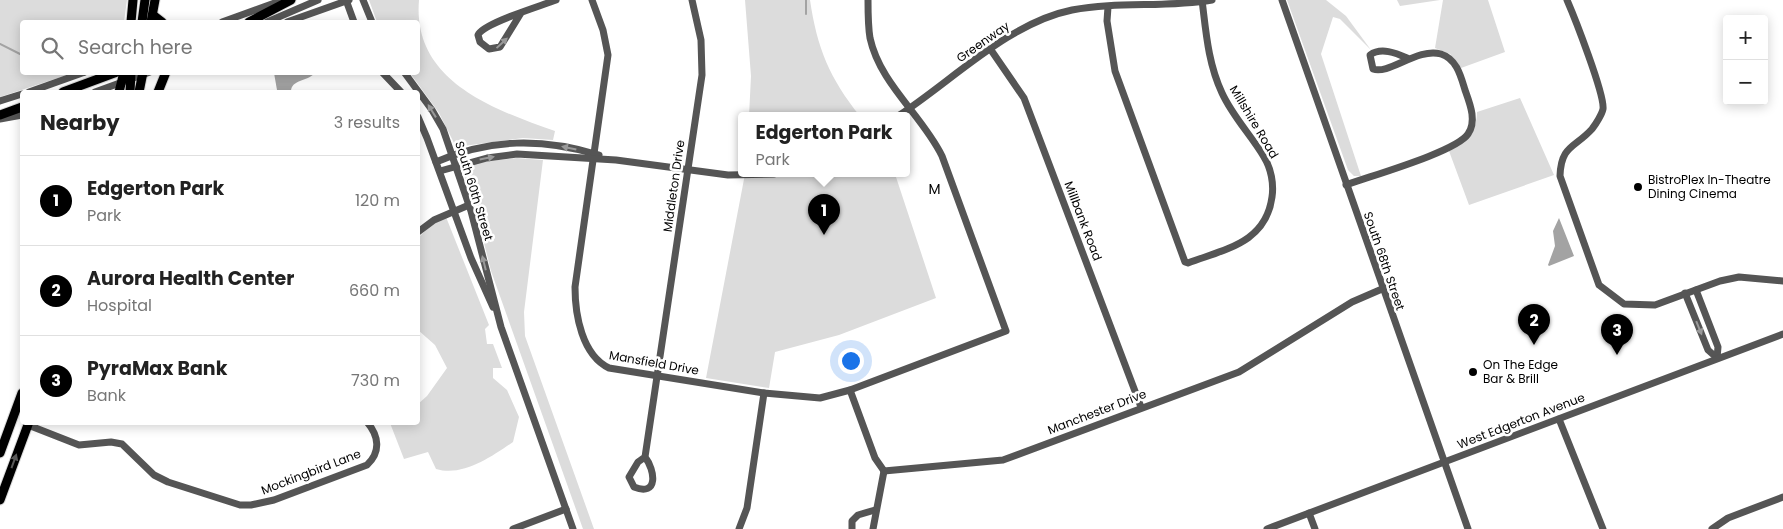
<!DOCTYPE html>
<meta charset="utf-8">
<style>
:root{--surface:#fff;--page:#f6f6f6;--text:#222;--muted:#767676;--line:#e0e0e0;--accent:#000}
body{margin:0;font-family:Poppins,sans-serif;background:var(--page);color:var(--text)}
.controls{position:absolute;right:15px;top:15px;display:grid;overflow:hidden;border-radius:5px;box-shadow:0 2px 12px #0003}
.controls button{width:45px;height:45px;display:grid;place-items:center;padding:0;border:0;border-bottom:1px solid var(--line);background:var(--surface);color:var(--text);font:25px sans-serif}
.you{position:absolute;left:850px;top:360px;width:18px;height:18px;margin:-12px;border:4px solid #fff;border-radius:50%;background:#1a73e8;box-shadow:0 0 0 8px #1a73e833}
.badge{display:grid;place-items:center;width:32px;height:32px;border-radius:50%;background:var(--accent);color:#fff;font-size:16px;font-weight:700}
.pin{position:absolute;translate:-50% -41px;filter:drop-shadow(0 1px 2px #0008)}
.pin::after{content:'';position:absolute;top:26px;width:18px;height:15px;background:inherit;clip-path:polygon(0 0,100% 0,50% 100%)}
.popup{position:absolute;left:738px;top:112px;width:172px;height:65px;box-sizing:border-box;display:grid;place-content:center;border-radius:5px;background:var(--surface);filter:drop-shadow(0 1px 4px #0005);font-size:16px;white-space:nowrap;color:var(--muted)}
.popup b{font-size:19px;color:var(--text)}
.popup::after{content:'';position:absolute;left:50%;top:100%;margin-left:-10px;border:10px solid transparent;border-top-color:var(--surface)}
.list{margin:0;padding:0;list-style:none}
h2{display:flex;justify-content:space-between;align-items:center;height:65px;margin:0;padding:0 20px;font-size:21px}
h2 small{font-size:16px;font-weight:400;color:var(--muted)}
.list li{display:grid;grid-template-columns:32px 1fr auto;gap:15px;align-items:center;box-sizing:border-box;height:90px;padding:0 20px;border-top:1px solid var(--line)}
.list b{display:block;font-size:19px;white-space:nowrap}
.list p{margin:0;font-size:16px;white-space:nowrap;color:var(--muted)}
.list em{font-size:16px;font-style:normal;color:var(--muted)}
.icon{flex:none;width:28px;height:28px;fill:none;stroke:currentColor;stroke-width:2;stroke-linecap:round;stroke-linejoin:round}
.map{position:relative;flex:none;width:1783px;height:529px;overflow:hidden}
.search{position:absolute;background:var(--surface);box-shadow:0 2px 12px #0003;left:20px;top:20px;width:400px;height:55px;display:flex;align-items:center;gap:12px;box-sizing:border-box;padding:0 18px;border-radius:5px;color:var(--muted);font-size:19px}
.panel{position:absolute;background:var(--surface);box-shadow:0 2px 12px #0003;left:20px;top:90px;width:400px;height:335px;border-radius:5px}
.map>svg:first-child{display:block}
.green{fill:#dcdcdc}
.water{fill:#a3a3a3}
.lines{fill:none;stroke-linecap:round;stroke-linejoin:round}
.stream{stroke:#a3a3a3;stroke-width:2}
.major-casing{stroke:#dbdbdb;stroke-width:11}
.minor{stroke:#555;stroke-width:7}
.major{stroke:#000;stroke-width:9}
.oneway{fill:#999}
.oneway2{fill:#595959}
.poi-dot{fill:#000;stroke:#fff;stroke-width:2}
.labels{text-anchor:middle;stroke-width:5;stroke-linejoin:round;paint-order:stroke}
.street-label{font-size:12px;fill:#000;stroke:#fff}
.poi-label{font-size:12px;fill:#000;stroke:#fff;text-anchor:start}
.neighbourhood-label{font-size:14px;letter-spacing:1px;fill:#000;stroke:#fff}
</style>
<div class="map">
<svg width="1783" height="529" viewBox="0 0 1783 529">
<rect width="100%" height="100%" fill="#fff"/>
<g class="green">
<path d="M 0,0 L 127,0 L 124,22 L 22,22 L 22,72 L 73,73 L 0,97 Z"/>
<path d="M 369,0 L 419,0 C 412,80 492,109 555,131 L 553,140 L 523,138 L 456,147 L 439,113 L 410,73 L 418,72 L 418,22 L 377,22 Z"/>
<path d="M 745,0 L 810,0 C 817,48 830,79 860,116 L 749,116 L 751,76 Z"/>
<path d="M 1287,0 L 1326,0 L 1346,16 L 1371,50 L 1340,19 L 1333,17 L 1321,54 L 1361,176 L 1354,176 L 1348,170 Z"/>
<path d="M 1397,0 L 1440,0 L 1400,6 Z"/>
<path d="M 1443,0 L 1488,0 L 1505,52 L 1461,68 L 1450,54 L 1435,48 Z"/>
<path d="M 1520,98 L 1554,175 L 1469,205 L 1449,151 C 1466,144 1477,131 1477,112 Z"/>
<path d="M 517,158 L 543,160 L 524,312 L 525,336 L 594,529 L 583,529 L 491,271 L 476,211 L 463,172 L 463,168 L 481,162 Z"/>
<path d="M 745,174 L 895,174 L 936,298 L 839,335 L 775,352 L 769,388 L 706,378 Z"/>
<path d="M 446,217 L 489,325 L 485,329 L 487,344 L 493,344 L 502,368 L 493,368 L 493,378 L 507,390 L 519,417 L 513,442 C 491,457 463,477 436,469 L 428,452 L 404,459 L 390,423 L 418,422 L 418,404 L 427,396 L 447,368 L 435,345 L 418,330 L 418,238 L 431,225 Z"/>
</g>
<g class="water">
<path d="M 283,72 L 315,72 L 315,73 C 307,82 291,79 291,92 L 277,90 L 274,73 Z"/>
<path d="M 1559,218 L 1574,256 L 1549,266 L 1548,265 L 1555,246 L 1553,231 Z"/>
</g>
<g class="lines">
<g class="stream">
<path d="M 806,14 L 806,0"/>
<path d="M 0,44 L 22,55"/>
</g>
<g class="major-casing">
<g id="major">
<path d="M 153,15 L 162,22"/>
<path d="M 131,22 L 133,0"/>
<path d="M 142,22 L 145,0"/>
<path d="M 151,22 L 155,0"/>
<path d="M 249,22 L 291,0"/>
<path d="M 63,92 L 117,72"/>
<path d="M 119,92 L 124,72"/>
<path d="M 130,92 L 131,72"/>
<path d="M 139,92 L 143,72"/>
<path d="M 158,92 L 166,72"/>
<path d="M 0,115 L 22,107"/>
<path d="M 0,453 L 22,393"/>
<path d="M 0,500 L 29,422"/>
</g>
</g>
<g class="minor">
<path d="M 346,0 L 354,22"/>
<path d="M 363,0 L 372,22"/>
<path d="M 592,0 L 603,30 L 608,55 L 575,287 C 575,315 582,355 609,368 L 764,393 L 820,398 L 850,390 L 1006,331 L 942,156 C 922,115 880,84 870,38 C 868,26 868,13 868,0"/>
<path d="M 1282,0 L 1468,529"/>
<path d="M 1567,0 C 1574,16 1605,95 1603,109 C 1602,114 1596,124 1592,129 C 1575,148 1561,145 1560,176 L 1599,285 L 1624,304 L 1655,305 L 1720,281 L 1739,277 L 1783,281"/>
<path d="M 1108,7 L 1107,21 L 1115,71 L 1185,262 L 1188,263 C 1225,249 1266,243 1272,197 C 1274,184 1271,168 1264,157 C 1251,135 1233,117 1222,93 C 1208,63 1206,32 1202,0"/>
<path d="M 521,13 L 500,47 L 489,49 L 480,42 L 478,35 C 483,23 541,6 556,0"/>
<path d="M 222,22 L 283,0"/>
<path d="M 267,22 L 318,0"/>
<path d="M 287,22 L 349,0"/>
<path d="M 991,50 L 1024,98 L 1141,407"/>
<path d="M 382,72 L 401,92"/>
<path d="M 404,72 L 432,110 L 443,129 L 471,211 L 501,327 L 573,529"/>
<path d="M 29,92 L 85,72"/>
<path d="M 95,92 L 150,72"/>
<path d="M 0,101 L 22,94"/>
<path d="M 898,116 C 952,81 1008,23 1072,10 C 1118,1 1166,8 1212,0"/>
<path d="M 418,117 L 427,138 L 471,258 L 493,307"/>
<path d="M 0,119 L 22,115"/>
<path d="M 436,162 C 490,138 543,138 599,155"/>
<path d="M 440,171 L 487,158 L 517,154 L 616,160 L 728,175 L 774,174"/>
<path d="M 1346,185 C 1370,176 1456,152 1468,134 C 1477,121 1470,104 1465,90 C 1461,77 1457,59 1441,54 C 1418,47 1389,75 1373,69 L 1370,55 C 1381,47 1396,53 1407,58"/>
<path d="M 418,232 L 434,220 L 469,205"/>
<path d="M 1696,290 L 1718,347 L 1717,358"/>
<path d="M 1685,293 L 1708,350 L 1717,358"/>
<path d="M 850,390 L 875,458 L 884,471"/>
<path d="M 1559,419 L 1603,529"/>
<path d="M 28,425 L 79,445 L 111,442 L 122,444 L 154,475 L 168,482 L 240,505 L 251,505 L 274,500 L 367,465 C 381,452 379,436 367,422"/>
<path d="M 645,457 C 655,470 659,497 634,487 L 629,477 L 638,462 L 645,457 L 702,75 L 701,40 L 692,0"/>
<path d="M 884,471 L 1003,460 L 1239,372 L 1352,302 L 1382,289"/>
<path d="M 1309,513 L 1315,529"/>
<path d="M 513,529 L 566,509"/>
<path d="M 739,529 L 747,508 L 764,393"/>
<path d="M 852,529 L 852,521 L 858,515 L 875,510"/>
<path d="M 873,529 L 884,471"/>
<path d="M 1267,529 L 1783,334"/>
<path d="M 1712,529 L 1728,518 L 1783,497"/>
</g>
<use href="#major" class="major"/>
</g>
<defs><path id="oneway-solid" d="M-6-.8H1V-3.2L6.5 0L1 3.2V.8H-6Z" transform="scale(1.25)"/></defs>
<g class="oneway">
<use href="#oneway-solid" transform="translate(502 43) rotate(-43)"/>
<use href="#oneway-solid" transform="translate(432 111) rotate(-122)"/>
<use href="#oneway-solid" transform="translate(569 148) rotate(-168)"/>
<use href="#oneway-solid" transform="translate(487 158) rotate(-11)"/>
<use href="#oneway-solid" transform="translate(484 263) rotate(-104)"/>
<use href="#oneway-solid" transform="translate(1699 328) rotate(68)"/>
</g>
<use class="oneway2" href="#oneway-solid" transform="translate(14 461) rotate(-70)"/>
<g class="poi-dot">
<circle cx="1638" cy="187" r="5"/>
<circle cx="1473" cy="372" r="5"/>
</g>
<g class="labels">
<g class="street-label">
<text transform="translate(983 42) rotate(-35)" y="4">Greenway</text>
<text transform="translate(1254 122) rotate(59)" y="4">Millshire Road</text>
<text transform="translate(674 186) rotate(-82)" y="4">Middleton Drive</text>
<text transform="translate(474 191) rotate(73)" y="4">South 60th Street</text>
<text transform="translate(1083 221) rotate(69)" y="4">Millbank Road</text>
<text transform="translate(1384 261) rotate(71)" y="4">South 68th Street</text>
<text transform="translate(654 363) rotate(10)" y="4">Mansfield Drive</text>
<text transform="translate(1097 412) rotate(-21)" y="4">Manchester Drive</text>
<text transform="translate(1521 421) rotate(-21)" y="4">West Edgerton Avenue</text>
<text transform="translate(311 472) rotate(-21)" y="4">Mockingbird Lane</text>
</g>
<g class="poi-label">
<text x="1648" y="184">BistroPlex In-Theatre<tspan x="1648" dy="14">Dining Cinema</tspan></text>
<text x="1483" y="369">On The Edge<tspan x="1483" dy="14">Bar &amp; Brill</tspan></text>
</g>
<g class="neighbourhood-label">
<text x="935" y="194">M</text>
</g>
</g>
</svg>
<div class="controls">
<button>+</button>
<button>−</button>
</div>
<div class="you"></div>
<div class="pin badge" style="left:824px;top:235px">1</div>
<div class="popup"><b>Edgerton Park</b>Park</div>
<div class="pin badge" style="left:1534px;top:345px">2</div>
<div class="pin badge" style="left:1617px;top:355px">3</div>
<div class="search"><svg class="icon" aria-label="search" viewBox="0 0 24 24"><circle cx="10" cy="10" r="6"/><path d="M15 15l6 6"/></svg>Search here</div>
<section class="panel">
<h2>Nearby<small>3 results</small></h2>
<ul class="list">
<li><span class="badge">1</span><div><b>Edgerton Park</b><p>Park</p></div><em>120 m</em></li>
<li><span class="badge">2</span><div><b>Aurora Health Center</b><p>Hospital</p></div><em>660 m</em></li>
<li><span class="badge">3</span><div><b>PyraMax Bank</b><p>Bank</p></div><em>730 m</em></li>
</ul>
</section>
</div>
